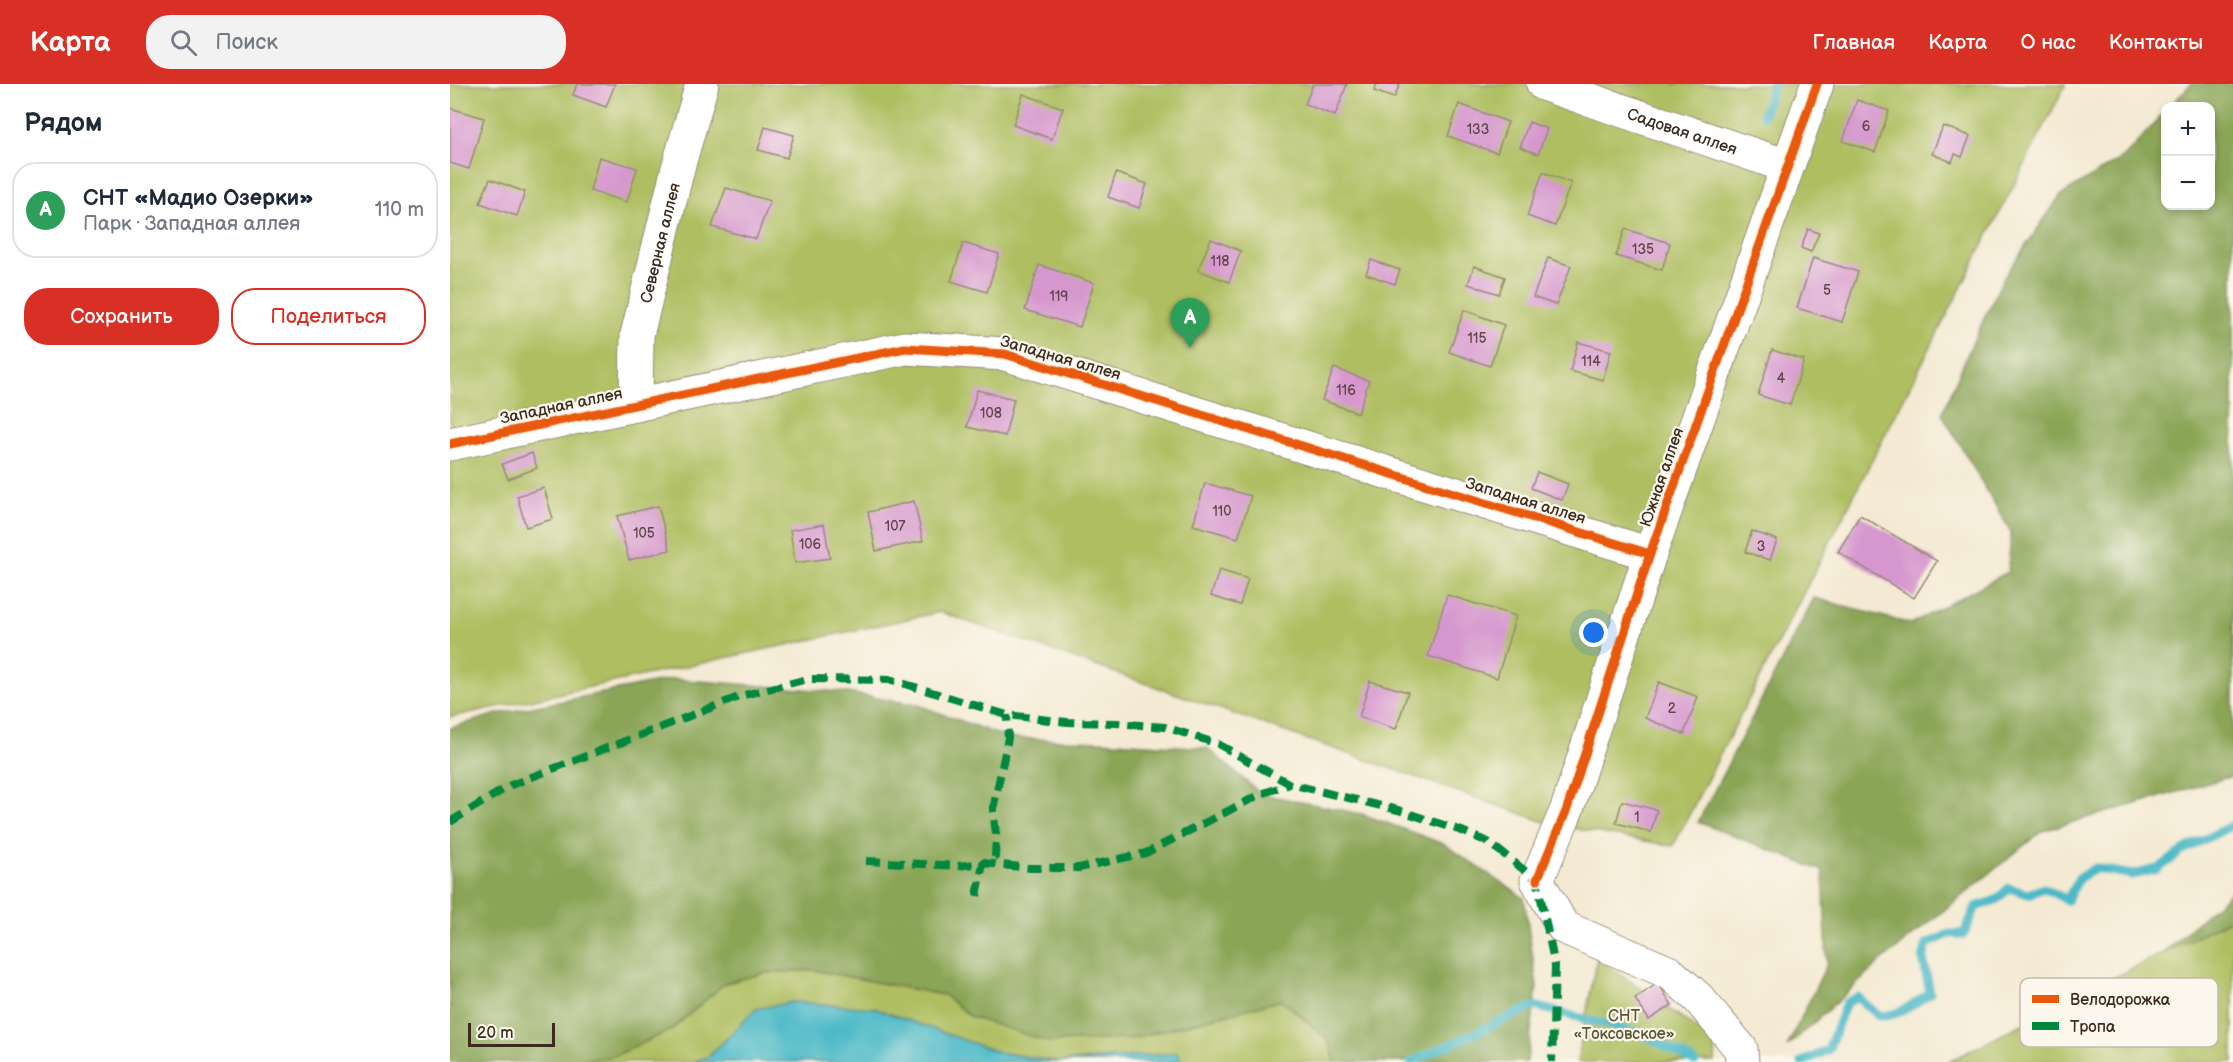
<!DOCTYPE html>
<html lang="ru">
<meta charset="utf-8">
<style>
:root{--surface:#fff;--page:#f2f2f3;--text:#1f2937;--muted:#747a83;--line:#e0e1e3;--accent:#d93025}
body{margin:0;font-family:"Balsamiq Sans",sans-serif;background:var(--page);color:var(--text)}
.controls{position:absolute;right:18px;top:18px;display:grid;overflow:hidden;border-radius:12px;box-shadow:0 3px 9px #0003}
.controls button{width:54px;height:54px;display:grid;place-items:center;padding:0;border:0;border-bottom:2px solid var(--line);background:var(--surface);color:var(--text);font:30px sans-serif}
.scale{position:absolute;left:18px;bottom:15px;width:87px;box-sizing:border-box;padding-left:6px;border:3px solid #3b2a1e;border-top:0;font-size:16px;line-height:21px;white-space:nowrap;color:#3b2a1e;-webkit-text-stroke:4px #fbf7ec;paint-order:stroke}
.you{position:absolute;left:1144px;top:549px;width:21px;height:21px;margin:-15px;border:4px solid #fff;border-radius:50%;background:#1a73e8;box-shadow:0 0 0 9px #1a73e833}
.badge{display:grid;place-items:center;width:39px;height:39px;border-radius:50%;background:var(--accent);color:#fff;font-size:20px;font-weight:700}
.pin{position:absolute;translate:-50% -50px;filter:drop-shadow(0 2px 3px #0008)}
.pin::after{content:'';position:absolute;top:32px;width:21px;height:18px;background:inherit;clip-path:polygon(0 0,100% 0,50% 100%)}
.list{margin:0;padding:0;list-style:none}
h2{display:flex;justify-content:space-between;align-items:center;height:78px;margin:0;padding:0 24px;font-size:26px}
h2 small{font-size:20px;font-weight:400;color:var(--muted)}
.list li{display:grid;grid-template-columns:39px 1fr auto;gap:18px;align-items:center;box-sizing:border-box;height:96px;margin:0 12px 12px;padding:0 12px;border:2px solid var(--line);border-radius:24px}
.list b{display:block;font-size:22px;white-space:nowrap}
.list p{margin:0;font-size:20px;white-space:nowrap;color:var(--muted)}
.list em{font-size:20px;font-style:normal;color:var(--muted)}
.actions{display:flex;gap:12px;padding:18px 24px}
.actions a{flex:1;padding:14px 0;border:2px solid var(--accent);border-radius:24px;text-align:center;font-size:21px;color:var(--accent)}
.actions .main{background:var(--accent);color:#fff}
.icon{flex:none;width:33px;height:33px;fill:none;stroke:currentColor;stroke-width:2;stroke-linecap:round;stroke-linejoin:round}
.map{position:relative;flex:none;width:1783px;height:978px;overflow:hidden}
header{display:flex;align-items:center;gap:36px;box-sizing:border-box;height:84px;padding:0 30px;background:var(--accent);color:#fff}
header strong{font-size:28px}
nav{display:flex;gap:33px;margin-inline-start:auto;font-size:21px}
.search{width:420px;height:54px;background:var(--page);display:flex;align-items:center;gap:15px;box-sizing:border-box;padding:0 21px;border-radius:24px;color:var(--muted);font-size:22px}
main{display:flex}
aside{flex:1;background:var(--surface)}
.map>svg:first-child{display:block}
.green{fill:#aebe61;stroke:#747440;stroke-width:1.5}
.forest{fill:#8aa557;stroke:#62683a;stroke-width:1.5}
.water{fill:#4cb9c7;stroke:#447272;stroke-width:1.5}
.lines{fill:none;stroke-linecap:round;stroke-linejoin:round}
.stream{stroke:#4cb9c7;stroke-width:9}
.building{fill:#d697ce}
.minor-casing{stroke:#988a78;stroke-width:35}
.minor{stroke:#fff;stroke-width:33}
.quiet{stroke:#00873e;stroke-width:8;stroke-dasharray:15 8;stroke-linecap:butt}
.cycleway-casing{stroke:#fbf7ec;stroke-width:13}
.cycleway{stroke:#e8590c;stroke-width:9}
.labels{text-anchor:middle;stroke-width:4.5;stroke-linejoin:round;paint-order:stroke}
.number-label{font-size:14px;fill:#62454a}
.street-label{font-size:16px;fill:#3b2a1e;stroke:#fbf7ec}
.park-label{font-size:16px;fill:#5e5632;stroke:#fbf7ec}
.key{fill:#fbf7ec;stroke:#c1baae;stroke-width:1.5}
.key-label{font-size:16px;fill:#3b2a1e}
</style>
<header>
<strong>Карта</strong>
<div class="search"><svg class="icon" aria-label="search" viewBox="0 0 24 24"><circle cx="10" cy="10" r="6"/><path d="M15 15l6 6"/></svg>Поиск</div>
<nav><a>Главная</a><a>Карта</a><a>О нас</a><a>Контакты</a></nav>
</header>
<main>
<aside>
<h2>Рядом<small></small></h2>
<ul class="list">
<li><span class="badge" style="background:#2e9e5b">A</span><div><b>СНТ «Мадио Озерки»</b><p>Парк · Западная аллея</p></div><em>110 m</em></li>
</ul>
<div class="actions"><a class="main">Сохранить</a><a>Поделиться</a></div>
</aside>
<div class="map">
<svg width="1783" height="978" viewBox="0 0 1783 978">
<rect width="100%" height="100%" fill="#fbf7ec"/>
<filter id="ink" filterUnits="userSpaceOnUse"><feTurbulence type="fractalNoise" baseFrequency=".0167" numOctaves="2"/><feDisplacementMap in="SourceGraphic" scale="12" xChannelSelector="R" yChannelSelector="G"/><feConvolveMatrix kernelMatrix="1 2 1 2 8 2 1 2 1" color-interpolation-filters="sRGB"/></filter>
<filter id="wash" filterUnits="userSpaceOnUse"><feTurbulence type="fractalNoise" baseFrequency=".008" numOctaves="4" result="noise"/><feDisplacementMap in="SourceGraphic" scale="24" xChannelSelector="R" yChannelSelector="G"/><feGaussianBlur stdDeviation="1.35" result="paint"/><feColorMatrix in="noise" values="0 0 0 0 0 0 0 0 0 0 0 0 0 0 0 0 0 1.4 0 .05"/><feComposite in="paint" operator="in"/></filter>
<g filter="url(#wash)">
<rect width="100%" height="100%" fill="#f4ead3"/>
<g class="green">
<path d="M 0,0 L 1616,0 L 1223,762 L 1104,741 L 490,528 L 0,633 Z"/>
<path d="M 1783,833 L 1783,978 L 1498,978 Z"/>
<path d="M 1147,874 L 1266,958 L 1265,978 L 1127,978 Z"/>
<path d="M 363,886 L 494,911 L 521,933 L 679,955 L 832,916 L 877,955 L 886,978 L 731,978 L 728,969 L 608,978 L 548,968 L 509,956 L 280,952 L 258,973 L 242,978 L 123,978 L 164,972 L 221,946 L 275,899 L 315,889 Z"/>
</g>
<g class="forest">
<path d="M 1741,0 L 1783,0 L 1783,692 L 1592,747 L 1434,875 L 1337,963 L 1377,880 L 1373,787 L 1248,738 L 1364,514 L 1461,540 L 1558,488 L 1561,448 L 1492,330 L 1520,264 L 1553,195 L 1610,112 L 1675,72 L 1715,28 L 1716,122 L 1760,122 L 1760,22 L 1720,22 Z"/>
<path d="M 223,595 L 392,608 L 468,621 L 558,654 L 650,657 L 757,664 L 811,710 L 912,730 L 994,760 L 1074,814 L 1087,902 L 1077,978 L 886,978 L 877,955 L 832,916 L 679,955 L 599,958 L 521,933 L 494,911 L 363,886 L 315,889 L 275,899 L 221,946 L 164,972 L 123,978 L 0,978 L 0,644 L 47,630 Z"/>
<path d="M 1783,806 L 1783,834 L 1713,869 Z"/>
</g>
<path class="water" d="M 343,918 L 424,924 L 548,968 L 608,978 L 728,969 L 731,978 L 242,978 L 258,973 L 306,925 Z"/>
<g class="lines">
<g class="stream">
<path d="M 1313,31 L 1323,0"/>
<path d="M 961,978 L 1084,922 L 1190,949 L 1245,978"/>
<path d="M 1352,978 L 1378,966 L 1396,919 L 1408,913 L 1429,932 C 1449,932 1464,920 1480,909 L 1473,875 L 1477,860 L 1499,850 L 1514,850 L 1526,823 L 1546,816 L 1559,804 L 1578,810 L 1594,804 L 1617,816 L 1629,794 L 1646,784 L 1682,791 L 1708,785 L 1735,765 L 1783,741"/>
</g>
</g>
<g id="blocks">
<g class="building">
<path d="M 127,0 L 165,0 L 156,23 L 123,11 Z"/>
<path d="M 863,0 L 897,0 L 885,32 L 855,20 Z"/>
<path d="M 927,0 L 950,0 L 944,14 L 924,7 Z"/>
<path d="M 573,10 L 613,24 L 602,55 L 563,41 Z"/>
<path d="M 1407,16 L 1439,27 L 1425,68 L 1393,57 Z"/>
<path d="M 1009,20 L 1058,38 L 1047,69 L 998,52 Z"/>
<path d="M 0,24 L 34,34 L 19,85 L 0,79 Z"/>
<path d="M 1079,38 L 1097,45 L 1088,70 L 1070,63 Z"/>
<path d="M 1493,42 L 1520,52 L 1512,73 L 1505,70 L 1502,78 L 1482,70 Z"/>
<path d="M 315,43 L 344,51 L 337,74 L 308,66 Z"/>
<path d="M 149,73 L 187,84 L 177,118 L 140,107 Z"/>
<path d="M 1093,88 L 1121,99 L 1105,142 L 1077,132 Z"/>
<path d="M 666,89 L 697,100 L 689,124 L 658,113 Z"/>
<path d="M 40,95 L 75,108 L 67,132 L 30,119 Z"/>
<path d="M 276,104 L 320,117 L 306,155 L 262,143 Z"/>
<path d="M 1175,145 L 1220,159 L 1212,186 L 1166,172 Z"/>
<path d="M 1358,145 L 1369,149 L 1361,168 L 1351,164 Z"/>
<path d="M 761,155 L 791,167 L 779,198 L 748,186 Z"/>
<path d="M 513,159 L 549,170 L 537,208 L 501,197 Z"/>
<path d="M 1098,174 L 1121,182 L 1106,221 L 1083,213 Z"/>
<path d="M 1363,174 L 1408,188 L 1392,238 L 1347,224 Z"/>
<path d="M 921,176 L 950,186 L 945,200 L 916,190 Z"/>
<path d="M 589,181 L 644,199 L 630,243 L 575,226 Z"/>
<path d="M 1024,182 L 1055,193 L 1049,210 L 1018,200 Z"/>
<path d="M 1014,226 L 1054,241 L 1040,282 L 999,268 Z"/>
<path d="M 1128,258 L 1161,267 L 1153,296 L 1120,287 Z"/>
<path d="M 1322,266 L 1354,276 L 1340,321 L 1308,311 Z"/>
<path d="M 884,284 L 919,297 L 908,329 L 872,316 Z"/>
<path d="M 527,306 L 564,315 L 555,352 L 517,343 Z"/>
<path d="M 82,369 L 87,384 L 58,395 L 52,380 Z"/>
<path d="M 1087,388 L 1118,400 L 1112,416 L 1081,404 Z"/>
<path d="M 755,399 L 801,412 L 788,454 L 743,441 Z"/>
<path d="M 94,404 L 103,435 L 76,443 L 67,412 Z"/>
<path d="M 464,417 L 473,457 L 426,467 L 418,428 Z"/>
<path d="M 208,422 L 220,466 L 179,476 L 167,432 Z"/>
<path d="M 1410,431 L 1487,477 L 1464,514 L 1388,468 Z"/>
<path d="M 374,440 L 380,474 L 345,479 L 340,446 Z"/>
<path d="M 1302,447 L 1327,456 L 1320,476 L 1295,468 Z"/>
<path d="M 769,486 L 798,495 L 790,521 L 761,512 Z"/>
<path d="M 997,511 L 1066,532 L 1047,594 L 978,572 Z"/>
<path d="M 920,597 L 958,608 L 946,645 L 909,633 Z"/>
<path d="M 1209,598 L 1248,613 L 1234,650 L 1195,634 Z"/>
<path d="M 1172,717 L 1207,726 L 1201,748 L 1166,739 Z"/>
<path d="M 1208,899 L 1222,921 L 1199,936 L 1185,915 Z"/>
</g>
</g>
</g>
<g filter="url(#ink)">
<use href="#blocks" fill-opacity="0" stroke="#988a78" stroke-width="1.5"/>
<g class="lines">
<g class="minor-casing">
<g id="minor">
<path id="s1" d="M 1093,0 L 1337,82"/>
<path id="s2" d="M 186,321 L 187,251 L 228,84 L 252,0"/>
<path d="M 0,360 L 455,264 L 555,270 L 1200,470"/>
<path d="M 1292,978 L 1291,965 L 1248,914 L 1220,889 L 1113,843 L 1087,796 L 1117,725 L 1200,470 L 1367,0"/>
</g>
</g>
<use href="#minor" class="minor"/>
<g class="quiet">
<path d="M 0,738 L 61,701 L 294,611 L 358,595 L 442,596 L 557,631 L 617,638 L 666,639 L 715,643 L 768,660 L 840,700 L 948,726 L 1012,747 L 1038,758 L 1087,796 L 1105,882 L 1102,978"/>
<path d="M 416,777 L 507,782 L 533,779 L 580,784 L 629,784 L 696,769 L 811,710 L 840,700"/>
<path d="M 527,812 L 533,779 L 545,773 L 546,750 L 543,726 L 558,654 L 557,631"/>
</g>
<g class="cycleway-casing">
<g id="cycleway">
<path d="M 0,360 L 455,264 L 555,270 L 1200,470"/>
<path d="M 1087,796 L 1117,725 L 1200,470 L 1367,0"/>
</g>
</g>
<use href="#cycleway" class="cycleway"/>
</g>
</g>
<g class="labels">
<g class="number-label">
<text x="1416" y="47">6</text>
<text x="1028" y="50">133</text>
<text x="1193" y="170">135</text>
<text x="770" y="182">118</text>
<text x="1377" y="211">5</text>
<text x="609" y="217">119</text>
<text x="1027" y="259">115</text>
<text x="1141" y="282">114</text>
<text x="1331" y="299">4</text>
<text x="896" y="311">116</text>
<text x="541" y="334">108</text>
<text x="772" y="432">110</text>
<text x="445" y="447">107</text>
<text x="194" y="454">105</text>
<text x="360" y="465">106</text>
<text x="1311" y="467">3</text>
<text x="1222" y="629">2</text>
<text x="1187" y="738">1</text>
</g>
<g class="street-label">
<text dy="6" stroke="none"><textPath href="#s1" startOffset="147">Садовая аллея</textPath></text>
<text dy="6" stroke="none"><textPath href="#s2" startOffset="165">Северная аллея</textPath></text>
<text transform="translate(611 273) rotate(16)" y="6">Западная аллея</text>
<text transform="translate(111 321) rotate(-12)" y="6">Западная аллея</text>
<text transform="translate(1211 393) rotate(-71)" y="6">Южная аллея</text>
<text transform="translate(1076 416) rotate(17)" y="6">Западная аллея</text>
</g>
<g class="park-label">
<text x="1174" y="937">СНТ<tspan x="1174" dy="18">«Токсовское»</tspan></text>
</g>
</g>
<rect x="1570" y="894" width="198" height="69" rx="9" class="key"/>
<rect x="1582" y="911" width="27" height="8" fill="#e8590c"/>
<rect x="1582" y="938" width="27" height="8" fill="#00873e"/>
<g class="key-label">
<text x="1620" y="921">Велодорожка</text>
<text x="1620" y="948">Тропа</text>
</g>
</svg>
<div class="controls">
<button>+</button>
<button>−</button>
</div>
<div class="scale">20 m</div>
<div class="you"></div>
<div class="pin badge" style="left:740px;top:264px;background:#2e9e5b">A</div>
</div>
</main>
